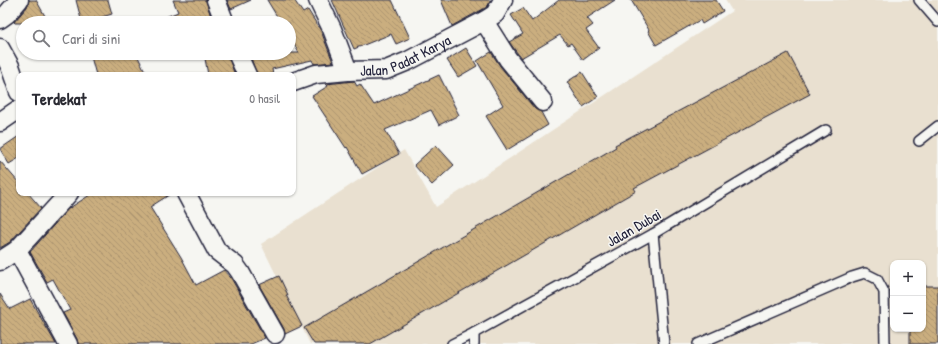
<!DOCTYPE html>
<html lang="id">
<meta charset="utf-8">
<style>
:root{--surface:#fff;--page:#f2f2f3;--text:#2b2b33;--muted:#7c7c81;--line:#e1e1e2}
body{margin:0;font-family:"Patrick Hand",sans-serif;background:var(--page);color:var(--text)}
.controls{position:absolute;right:12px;bottom:12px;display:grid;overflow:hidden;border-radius:8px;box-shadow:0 1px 3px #0004}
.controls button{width:36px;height:36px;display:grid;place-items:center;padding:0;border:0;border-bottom:1px solid var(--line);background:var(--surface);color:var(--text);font:20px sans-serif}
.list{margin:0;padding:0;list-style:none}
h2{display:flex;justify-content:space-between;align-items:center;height:52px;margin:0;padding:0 16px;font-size:17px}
h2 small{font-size:13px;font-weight:400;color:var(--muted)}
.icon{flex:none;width:22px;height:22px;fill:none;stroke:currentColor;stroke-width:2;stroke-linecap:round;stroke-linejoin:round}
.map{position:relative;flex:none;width:938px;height:344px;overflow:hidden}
.search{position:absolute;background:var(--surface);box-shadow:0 1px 3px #0004;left:16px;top:16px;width:280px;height:44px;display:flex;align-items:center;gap:10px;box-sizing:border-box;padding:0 14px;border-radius:22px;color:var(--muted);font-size:15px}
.panel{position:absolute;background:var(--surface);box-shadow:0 1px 3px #0004;left:16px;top:72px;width:280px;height:124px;border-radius:8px}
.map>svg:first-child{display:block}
.built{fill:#e9e0d0;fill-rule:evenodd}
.building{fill:url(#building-back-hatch);stroke:#22223b}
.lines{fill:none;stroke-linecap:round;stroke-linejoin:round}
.lane-casing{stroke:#22223b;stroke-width:12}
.street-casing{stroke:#22223b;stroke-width:21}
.lane{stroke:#f6f6f2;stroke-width:9}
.street{stroke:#f6f6f2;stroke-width:18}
.labels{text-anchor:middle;stroke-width:3;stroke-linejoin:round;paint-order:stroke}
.street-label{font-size:15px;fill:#22223b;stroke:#f6f6f2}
</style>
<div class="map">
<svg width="938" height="344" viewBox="0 0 938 344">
<defs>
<pattern id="building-back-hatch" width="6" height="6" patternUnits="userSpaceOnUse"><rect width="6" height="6" fill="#caae7f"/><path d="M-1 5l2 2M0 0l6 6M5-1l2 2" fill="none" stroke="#ad956f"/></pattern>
</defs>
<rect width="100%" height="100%" fill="#f6f6f2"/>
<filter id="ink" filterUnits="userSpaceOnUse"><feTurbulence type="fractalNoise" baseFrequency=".025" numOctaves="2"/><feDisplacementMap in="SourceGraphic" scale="8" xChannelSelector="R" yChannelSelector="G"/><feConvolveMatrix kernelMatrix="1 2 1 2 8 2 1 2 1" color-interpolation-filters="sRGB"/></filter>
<g filter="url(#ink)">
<path class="built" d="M 725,0 L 938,0 L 938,344 L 310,344 L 261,244 L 404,150 L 436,207 L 732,11 ZM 893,263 L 923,263 L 923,329 L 893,329 Z"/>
<g class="building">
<path d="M 29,0 L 36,0 L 49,23 L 15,23 L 14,22 L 27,7 Z"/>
<path d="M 76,0 L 108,0 L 112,14 L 82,23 Z"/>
<path d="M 173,0 L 206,0 L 211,17 L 197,23 L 153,23 L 153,22 L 178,12 Z"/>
<path d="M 227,0 L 251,0 L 231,9 Z"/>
<path d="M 267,0 L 294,0 L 303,13 L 308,10 L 321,31 L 333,62 L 314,64 L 312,60 L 272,69 L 273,75 L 257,75 L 249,53 L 299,53 L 289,36 L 289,23 L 281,23 Z"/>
<path d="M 332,0 L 392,0 L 410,38 L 396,44 L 391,34 L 354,49 Z"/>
<path d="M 441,0 L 491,0 L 487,7 L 452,26 Z"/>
<path d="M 559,0 L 615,0 L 587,18 L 593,25 L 586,30 L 599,48 L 583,60 L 571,43 L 568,45 L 560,35 L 521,58 L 509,42 L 523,34 L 511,15 L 523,8 L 532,21 Z"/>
<path d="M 631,0 L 716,0 L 723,11 L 702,24 L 700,20 L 656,45 L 648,31 L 649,30 Z"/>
<path d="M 466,48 L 477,66 L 458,77 L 447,60 Z"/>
<path d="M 491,52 L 500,66 L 535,109 L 541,112 L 548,125 L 507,150 L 486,116 L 503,105 L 477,61 Z"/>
<path d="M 90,53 L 136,53 L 147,75 L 96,75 Z"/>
<path d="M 204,53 L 227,53 L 235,75 L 208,75 Z"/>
<path d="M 788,53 L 810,94 L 634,188 L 636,191 L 370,344 L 314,344 L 304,328 L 616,147 L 615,145 Z"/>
<path d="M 582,72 L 598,97 L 583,107 L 567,82 Z"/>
<path d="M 439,75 L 459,115 L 439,125 L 431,110 L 385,130 L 399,154 L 362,174 L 347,147 L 346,148 L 312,96 L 328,86 L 326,84 L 354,81 L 357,86 L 360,84 L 374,105 Z"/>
<path d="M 19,136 L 19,158 L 9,164 L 0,149 Z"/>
<path d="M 436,145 L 454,165 L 432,185 L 414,165 Z"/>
<path d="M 0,161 L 19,183 L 19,193 L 28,193 L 41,208 L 10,242 L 0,248 Z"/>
<path d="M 93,193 L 172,193 L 150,207 L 181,257 L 196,285 L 224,270 L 231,278 L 265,338 L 251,344 L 78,344 L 77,339 L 63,313 L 70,310 L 53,279 L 47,282 L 30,252 L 68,209 Z"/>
<path d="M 279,276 L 288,295 L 286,295 L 302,326 L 285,334 L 284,329 L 259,285 Z"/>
<path d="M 923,286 L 938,286 L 938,344 L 910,344 L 910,329 L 923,329 Z"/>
<path d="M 0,294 L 10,309 L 30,299 L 56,344 L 0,344 Z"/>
</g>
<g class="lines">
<g class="lane-casing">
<g id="lane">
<path d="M 919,0 L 938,22"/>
<path d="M 919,141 L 938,126"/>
<path d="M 653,234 L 664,344"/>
<path d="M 474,333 L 474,344"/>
<path d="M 452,344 L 474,333 L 653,234 L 826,130"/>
<path d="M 698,344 L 852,277 L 865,273 L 877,279 L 884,292 L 885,344"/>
</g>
</g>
<g class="street-casing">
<g id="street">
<path d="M 216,0 L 225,23"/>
<path d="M 318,0 L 332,29 L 348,71"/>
<path d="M 0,19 L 7,14 L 19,0"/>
<path d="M 484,21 L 508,59 L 543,102"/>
<path d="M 0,48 L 10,66 L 19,92"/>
<path d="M 237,53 L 247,75"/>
<path id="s1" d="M 293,82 L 316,74 L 348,71 L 386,70 L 408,61 L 484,21 L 495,14 L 503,0"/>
<path d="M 0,122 L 19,109"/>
<path d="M 186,193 L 217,251 L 235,265 L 240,272 L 275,334"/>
<path d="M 17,250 L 68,344"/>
<path d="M 0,261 L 17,250 L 69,193"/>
</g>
</g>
<use href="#lane" class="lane"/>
<use href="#street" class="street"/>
</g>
</g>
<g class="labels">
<g class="street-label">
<text dy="5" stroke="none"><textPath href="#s1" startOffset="117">Jalan Padat Karya</textPath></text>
<text transform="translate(634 228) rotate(-30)" y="5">Jalan Dubai</text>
</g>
</g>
</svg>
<div class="controls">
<button>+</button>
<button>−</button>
</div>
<div class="search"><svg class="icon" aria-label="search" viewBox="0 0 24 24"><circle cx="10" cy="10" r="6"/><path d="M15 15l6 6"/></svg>Cari di sini</div>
<section class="panel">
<h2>Terdekat<small>0 hasil</small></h2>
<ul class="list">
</ul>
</section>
</div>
